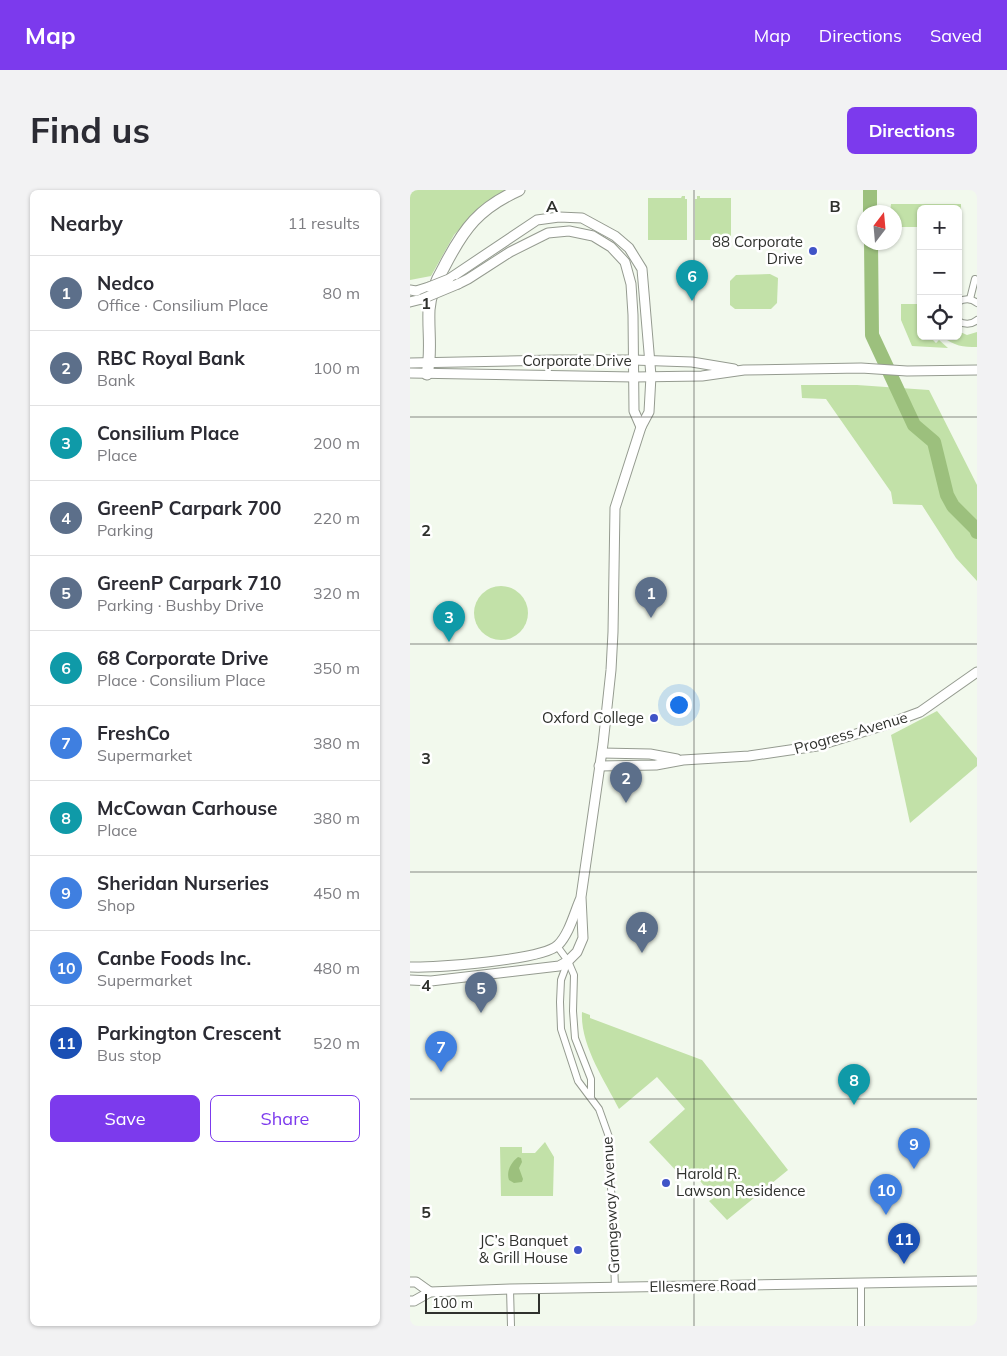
<!DOCTYPE html>
<meta charset="utf-8">
<style>
:root{--surface:#fff;--page:#f2f2f3;--text:#2b2b33;--muted:#7c7c81;--line:#e1e1e2;--accent:#7c3aed}
body{margin:0;font-family:Mulish,sans-serif;background:var(--page);color:var(--text)}
.controls{position:absolute;right:15px;top:15px;display:grid;overflow:hidden;border-radius:8px;box-shadow:0 1px 4px #0004}
.controls button{width:45px;height:45px;display:grid;place-items:center;padding:0;border:0;border-bottom:1px solid var(--line);background:var(--surface);color:var(--text);font:25px sans-serif}
.compass{position:absolute;left:447px;top:15px;width:45px;height:45px;border-radius:50%;background:var(--surface);box-shadow:0 1px 4px #0004;rotate:16deg}
.scale{position:absolute;left:15px;bottom:12px;width:115px;box-sizing:border-box;padding-left:5px;border:2px solid #2f312d;border-top:0;font-size:14px;line-height:18px;white-space:nowrap;color:#2f312d;-webkit-text-stroke:4px #fff;paint-order:stroke}
.you{position:absolute;left:268px;top:514px;width:18px;height:18px;margin:-12px;border:4px solid #fff;border-radius:50%;background:#1a73e8;box-shadow:0 0 0 8px #1a73e833}
.badge{display:grid;place-items:center;width:32px;height:32px;border-radius:50%;background:var(--accent);color:#fff;font-size:16px;font-weight:700}
.pin{position:absolute;translate:-50% -41px;filter:drop-shadow(0 1px 2px #0008)}
.pin::after{content:'';position:absolute;top:26px;width:18px;height:15px;background:inherit;clip-path:polygon(0 0,100% 0,50% 100%)}
.list{margin:0;padding:0;list-style:none}
h2{display:flex;justify-content:space-between;align-items:center;height:65px;margin:0;padding:0 20px;font-size:21px}
h2 small{font-size:16px;font-weight:400;color:var(--muted)}
.list li{display:grid;grid-template-columns:32px 1fr auto;gap:15px;align-items:center;box-sizing:border-box;height:75px;padding:0 20px;border-top:1px solid var(--line)}
.list b{display:block;font-size:19px;white-space:nowrap}
.list p{margin:0;font-size:16px;white-space:nowrap;color:var(--muted)}
.list em{font-size:16px;font-style:normal;color:var(--muted)}
.actions{display:flex;gap:10px;padding:15px 20px}
.actions a{flex:1;padding:11px 0;border:1px solid var(--accent);border-radius:8px;text-align:center;font-size:18px;color:var(--accent)}
.actions .main{background:var(--accent);color:#fff}
.icon{flex:none;width:28px;height:28px;fill:none;stroke:currentColor;stroke-width:2;stroke-linecap:round;stroke-linejoin:round}
.map{position:relative;flex:none;width:567px;height:1136px;overflow:hidden;border-radius:8px}
header{display:flex;align-items:center;gap:30px;box-sizing:border-box;height:70px;padding:0 25px;background:var(--accent);color:#fff}
header strong{font-size:24px}
nav{display:flex;gap:28px;margin-inline-start:auto;font-size:18px}
.intro{display:flex;align-items:center;justify-content:space-between;box-sizing:border-box;height:120px;padding:0 30px}
h1{margin:0;font-size:35px}
.button{padding:12px 22px;border-radius:8px;background:var(--accent);color:#fff;font-size:18px;font-weight:700}
main{display:flex;gap:30px;padding:0 30px}
aside{flex:1;background:var(--surface);border-radius:8px;box-shadow:0 1px 4px #0004}
.map>svg:first-child{display:block}
.green{fill:#c2e1a8}
.water{fill:#9cc07d}
.lines{fill:none;stroke-linecap:round;stroke-linejoin:round}
.river{stroke:#9cc07d;stroke-width:14}
.street-casing{stroke:#959b90;stroke-width:8}
.secondary-casing{stroke:#959b90;stroke-width:11}
.highway-casing{stroke:#959b90;stroke-width:13}
.street{stroke:#fff;stroke-width:6}
.secondary{stroke:#fff;stroke-width:9}
.highway{stroke:#fff;stroke-width:11}
.secondary-bridge-casing{stroke:#959b90;stroke-width:11;stroke-linecap:butt}
.secondary-bridge{stroke:#fff;stroke-width:9}
.grid{fill:none;stroke:#2f312d;stroke-width:1;stroke-opacity:0.55}
.poi-dot{fill:#4054c7;stroke:#fff;stroke-width:2}
.labels{text-anchor:middle;stroke-width:5;stroke-linejoin:round;paint-order:stroke}
.poi-label{font-size:15px;fill:#2f312d;stroke:#fff;text-anchor:end}
.street-label{font-size:15px;fill:#2f312d;stroke:#fff}
.grid-label{font-size:16px;text-anchor:middle;font-weight:bold;fill:#2f312d;stroke:#fff;stroke-width:5;stroke-linejoin:round;paint-order:stroke}
</style>
<header>
<strong>Map</strong>
<nav><a>Map</a><a>Directions</a><a>Saved</a></nav>
</header>
<div class="intro"><h1>Find us</h1><a class="button">Directions</a></div>
<main>
<aside>
<h2>Nearby<small>11 results</small></h2>
<ul class="list">
<li><span class="badge" style="background:#5c6f8a">1</span><div><b>Nedco</b><p>Office · Consilium Place</p></div><em>80 m</em></li>
<li><span class="badge" style="background:#5c6f8a">2</span><div><b>RBC Royal Bank</b><p>Bank</p></div><em>100 m</em></li>
<li><span class="badge" style="background:#0f9aa8">3</span><div><b>Consilium Place</b><p>Place</p></div><em>200 m</em></li>
<li><span class="badge" style="background:#5c6f8a">4</span><div><b>GreenP Carpark 700</b><p>Parking</p></div><em>220 m</em></li>
<li><span class="badge" style="background:#5c6f8a">5</span><div><b>GreenP Carpark 710</b><p>Parking · Bushby Drive</p></div><em>320 m</em></li>
<li><span class="badge" style="background:#0f9aa8">6</span><div><b>68 Corporate Drive</b><p>Place · Consilium Place</p></div><em>350 m</em></li>
<li><span class="badge" style="background:#3f7fe0">7</span><div><b>FreshCo</b><p>Supermarket</p></div><em>380 m</em></li>
<li><span class="badge" style="background:#0f9aa8">8</span><div><b>McCowan Carhouse</b><p>Place</p></div><em>380 m</em></li>
<li><span class="badge" style="background:#3f7fe0">9</span><div><b>Sheridan Nurseries</b><p>Shop</p></div><em>450 m</em></li>
<li><span class="badge" style="background:#3f7fe0">10</span><div><b>Canbe Foods Inc.</b><p>Supermarket</p></div><em>480 m</em></li>
<li><span class="badge" style="background:#1a4fb4">11</span><div><b>Parkington Crescent</b><p>Bus stop</p></div><em>520 m</em></li>
</ul>
<div class="actions"><a class="main">Save</a><a>Share</a></div>
</aside>
<div class="map">
<svg width="567" height="1136" viewBox="0 0 567 1136">
<rect width="100%" height="100%" fill="#f2f9ed"/>
<g class="green">
<path d="M 0,0 L 99,0 L 71,16 L 44,45 L 21,86 L 0,90 Z"/>
<path d="M 272,6 L 275,6 L 275,9 L 277,9 L 277,50 L 238,50 L 238,8 L 271,8 Z"/>
<path d="M 287,6 L 290,6 L 290,8 L 321,8 L 321,50 L 285,50 L 285,9 L 287,9 Z"/>
<path d="M 481,14 L 551,14 L 551,48 L 548,47 L 548,19 L 511,19 L 511,37 L 485,37 L 484,22 L 480,22 Z"/>
<path d="M 360,84 L 368,88 L 367,113 L 361,119 L 325,119 L 320,115 L 320,91 L 326,85 Z"/>
<path d="M 491,114 L 511,114 L 511,146 L 522,146 L 521,148 L 526,153 L 529,150 L 538,158 L 502,156 L 491,130 Z"/>
<path d="M 548,141 L 557,145 L 567,142 L 567,157 C 553,157 544,156 533,147 L 548,146 Z"/>
<path d="M 391,195 L 447,195 L 519,200 L 567,295 L 567,391 L 546,368 L 512,315 L 483,314 L 481,302 L 416,209 L 392,208 Z"/>
<circle cx="91" cy="423" r="27"/>
<path d="M 527,521 L 567,568 L 567,576 L 500,633 L 481,545 Z"/>
<path d="M 172,822 L 180,825 L 180,828 L 292,870 L 378,980 L 317,1030 L 299,1011 L 304,1008 L 282,981 L 273,988 L 239,952 L 275,919 L 247,887 L 209,919 C 195,891 170,855 172,822 Z"/>
<path d="M 135,952 L 144,967 L 143,1006 L 91,1006 L 90,957 L 112,957 L 112,963 L 125,963 Z"/>
</g>
<path class="water" d="M 108,967 L 111,968 L 112,972 L 109,978 L 113,989 L 112,992 L 104,993 L 99,990 C 96,982 101,972 108,967 Z"/>
<g class="lines">
<g class="river">
<path d="M 460,0 L 460,22"/>
<path d="M 461,52 L 462,145 L 504,235 L 524,252 L 537,305 L 543,316 L 566,339 L 567,342"/>
</g>
<g class="street-casing">
<g id="street">
<path d="M 560,109 L 565,89 L 567,90"/>
<path d="M 548,112 C 555,108 561,108 567,113"/>
<path d="M 548,131 C 555,135 561,135 567,130"/>
<path d="M 147,756 L 158,771 L 164,785 L 163,821 L 165,848 L 181,889 L 181,906"/>
<path d="M 158,771 L 151,790 L 150,812 L 151,839 L 168,891 L 189,919 L 199,947 L 205,1097"/>
<path d="M 451,1094 L 451,1136"/>
<path d="M 100,1099 L 101,1136"/>
</g>
</g>
<g class="secondary-casing">
<g id="secondary">
<path d="M 48,94 L 58,89 L 100,62 L 138,43 L 159,41 L 183,46 L 201,57 L 215,72 L 221,94 L 223,125 L 224,221 L 231,237"/>
<path d="M 0,100 L 6,101 L 19,97"/>
<path d="M 0,112 L 12,109"/>
<path d="M 0,173 L 145,170 L 223,170 L 282,172 L 324,179"/>
<path d="M 0,183 L 224,187 L 292,186 L 334,180 L 451,178 L 497,181 L 567,180"/>
<path d="M 192,563 L 240,564 L 267,569"/>
<path d="M 189,576 L 246,575 L 273,570 L 339,566 L 407,556 L 475,535 L 510,522 L 567,482"/>
<path d="M 0,777 C 24,778 133,770 148,755 C 159,744 164,724 170,710"/>
<path d="M 0,790 L 21,791 L 149,776 L 158,771 L 167,762 L 173,748 L 171,707 L 193,554 L 201,480 L 203,442 L 205,318 L 231,237 L 239,222 L 241,186 L 232,79 L 219,58 L 205,46 L 172,28 L 149,27 L 127,30 L 39,89"/>
<path d="M 0,1092 L 6,1092 L 20,1102"/>
<path d="M 0,1111 L 4,1111 L 20,1102 L 100,1099 L 567,1091"/>
</g>
</g>
<g class="highway-casing">
<path id="highway" d="M 17,184 C 22,163 18,142 19,120 C 20,105 27,89 34,77 C 54,38 69,18 109,0"/>
</g>
<use href="#street" class="street"/>
<use href="#secondary" class="secondary"/>
<use href="#highway" class="highway"/>
<g class="secondary-bridge-casing">
<g id="secondary-bridge">
<path d="M 19,97 L 39,89"/>
<path d="M 12,109 L 48,94"/>
</g>
</g>
<use href="#secondary-bridge" class="secondary-bridge"/>
</g>
<path class="grid" d="M 284,0 L 284,1136M 0,227 L 567,227M 0,454 L 567,454M 0,682 L 567,682M 0,909 L 567,909"/>
<g class="poi-dot">
<circle cx="403" cy="61" r="5"/>
<circle cx="244" cy="528" r="5"/>
<circle cx="256" cy="993" r="5"/>
<circle cx="168" cy="1060" r="5"/>
</g>
<g class="labels">
<g class="poi-label">
<text x="393" y="57">88 Corporate<tspan x="393" dy="17">Drive</tspan></text>
<text x="234" y="533">Oxford College</text>
<text x="266" y="989" text-anchor="start">Harold R.<tspan x="266" dy="17">Lawson Residence</tspan></text>
<text x="158" y="1056">JC’s Banquet<tspan x="158" dy="17">&amp; Grill House</tspan></text>
</g>
<g class="street-label">
<text x="167" y="176">Corporate Drive</text>
<text transform="translate(441 543) rotate(-16)" y="5">Progress Avenue</text>
<text transform="translate(201 1015) rotate(-93)" y="5">Grangeway Avenue</text>
<text transform="translate(293 1096) rotate(-1)" y="5">Ellesmere Road</text>
</g>
</g>
<g class="grid-label">
<text x="142" y="22">A</text>
<text x="425" y="22">B</text>
<text x="16" y="119">1</text>
<text x="16" y="346">2</text>
<text x="16" y="574">3</text>
<text x="16" y="801">4</text>
<text x="16" y="1028">5</text>
</g>
</svg>
<div class="controls">
<button>+</button>
<button>−</button>
<button><svg class="icon" aria-label="locate" viewBox="0 0 24 24"><circle cx="12" cy="12" r="6"/><path d="M12 2v4M12 18v4M2 12h4M18 12h4"/></svg></button>
</div>
<svg class="compass" viewBox="-18 -18 36 36"><path d="M0-13l5 13h-10z" fill="#e53935"/><path d="M0 13l5-13h-10z" fill="#7c7c81"/></svg>
<div class="scale">100 m</div>
<div class="you"></div>
<div class="pin badge" style="left:241px;top:428px;background:#5c6f8a">1</div>
<div class="pin badge" style="left:216px;top:613px;background:#5c6f8a">2</div>
<div class="pin badge" style="left:39px;top:452px;background:#0f9aa8">3</div>
<div class="pin badge" style="left:232px;top:763px;background:#5c6f8a">4</div>
<div class="pin badge" style="left:71px;top:823px;background:#5c6f8a">5</div>
<div class="pin badge" style="left:282px;top:111px;background:#0f9aa8">6</div>
<div class="pin badge" style="left:31px;top:882px;background:#3f7fe0">7</div>
<div class="pin badge" style="left:444px;top:915px;background:#0f9aa8">8</div>
<div class="pin badge" style="left:504px;top:979px;background:#3f7fe0">9</div>
<div class="pin badge" style="left:476px;top:1025px;background:#3f7fe0">10</div>
<div class="pin badge" style="left:494px;top:1074px;background:#1a4fb4">11</div>
</div>
</main>
